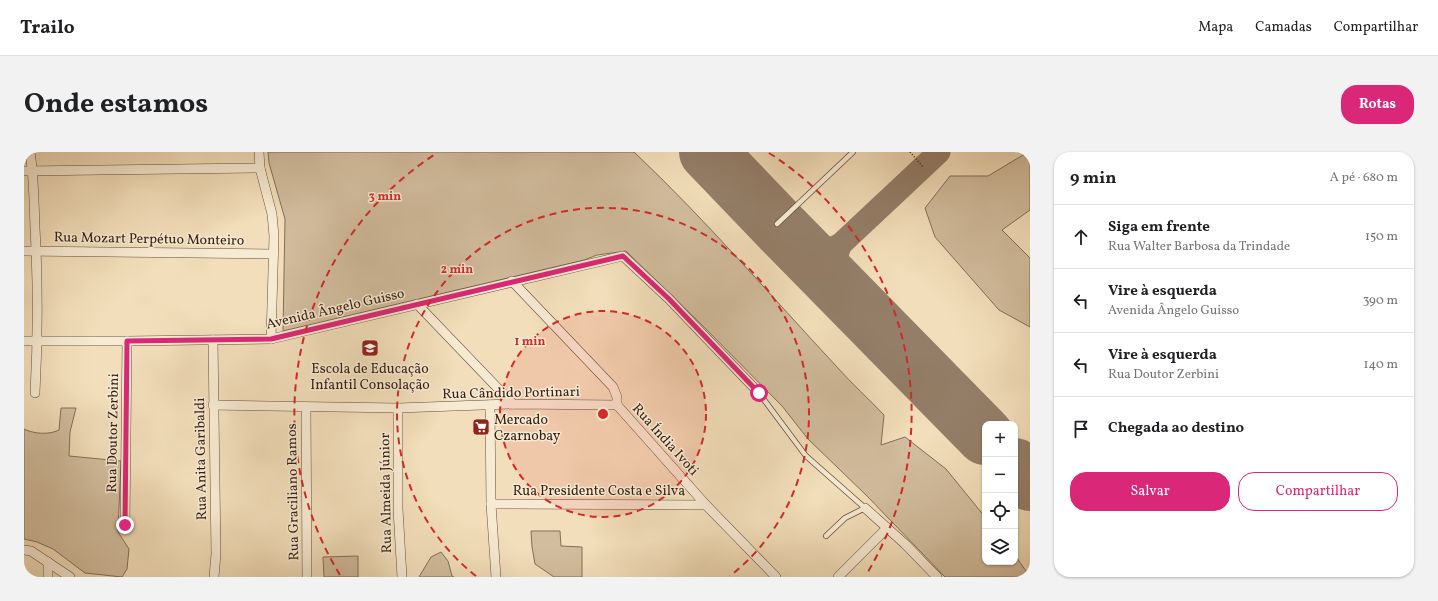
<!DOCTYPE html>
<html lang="pt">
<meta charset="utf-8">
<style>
:root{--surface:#fff;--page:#f2f2f2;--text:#202124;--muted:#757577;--line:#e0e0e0;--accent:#db2777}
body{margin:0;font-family:Vollkorn,serif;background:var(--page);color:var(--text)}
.controls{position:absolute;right:12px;bottom:12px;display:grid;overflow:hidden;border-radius:8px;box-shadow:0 1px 3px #0004}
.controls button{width:36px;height:36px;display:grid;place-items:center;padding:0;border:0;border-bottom:1px solid var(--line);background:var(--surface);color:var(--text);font:20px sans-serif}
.stop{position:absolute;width:12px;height:12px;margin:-9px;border:3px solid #db2777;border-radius:50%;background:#fff}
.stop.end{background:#db2777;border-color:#fff;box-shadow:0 1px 4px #0008}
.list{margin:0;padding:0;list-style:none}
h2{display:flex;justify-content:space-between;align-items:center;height:52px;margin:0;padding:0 16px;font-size:17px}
h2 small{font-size:13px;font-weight:400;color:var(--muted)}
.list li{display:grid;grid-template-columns:26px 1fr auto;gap:12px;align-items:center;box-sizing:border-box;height:64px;padding:0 16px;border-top:1px solid var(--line)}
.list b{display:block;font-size:15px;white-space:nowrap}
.list p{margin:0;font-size:13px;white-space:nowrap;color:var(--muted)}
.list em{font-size:13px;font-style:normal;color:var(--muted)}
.actions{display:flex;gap:8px;padding:12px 16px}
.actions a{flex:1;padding:9px 0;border:1px solid var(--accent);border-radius:16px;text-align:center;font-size:14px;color:var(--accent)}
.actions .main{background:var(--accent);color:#fff}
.icon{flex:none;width:22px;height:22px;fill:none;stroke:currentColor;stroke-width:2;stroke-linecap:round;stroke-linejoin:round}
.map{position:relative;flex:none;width:1006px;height:425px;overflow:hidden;border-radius:16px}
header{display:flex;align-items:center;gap:24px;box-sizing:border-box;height:56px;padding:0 20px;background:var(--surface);border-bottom:1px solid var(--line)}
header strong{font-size:19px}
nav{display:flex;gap:22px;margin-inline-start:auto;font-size:14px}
.intro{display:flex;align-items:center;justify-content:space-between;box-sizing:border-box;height:96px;padding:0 24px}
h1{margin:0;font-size:28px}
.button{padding:10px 18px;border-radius:16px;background:var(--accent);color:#fff;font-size:14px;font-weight:700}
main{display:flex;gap:24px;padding:0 24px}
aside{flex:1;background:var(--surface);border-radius:16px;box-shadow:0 1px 3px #0004}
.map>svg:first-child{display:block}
.green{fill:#d2bd9e;stroke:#846e5a}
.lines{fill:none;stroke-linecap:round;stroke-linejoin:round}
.taxiway{stroke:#947e68;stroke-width:23}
.runway{stroke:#947e68;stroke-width:58}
.service-casing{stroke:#654e3e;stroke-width:6}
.minor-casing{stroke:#654e3e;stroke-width:10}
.path{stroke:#361e15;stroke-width:1.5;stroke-dasharray:1 2;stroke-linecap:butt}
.service{stroke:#f7ead2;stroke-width:4.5}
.minor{stroke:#f7ead2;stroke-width:9}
.route{stroke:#db2777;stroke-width:5}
.ring{fill:none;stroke:#d62828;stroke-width:2;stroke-dasharray:7 5}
.labels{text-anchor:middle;stroke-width:3;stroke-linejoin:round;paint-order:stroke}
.street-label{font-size:14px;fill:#361e15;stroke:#f7ead2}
.poi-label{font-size:14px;fill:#361e15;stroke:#f7ead2}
.centre{fill:#d62828;stroke:#f7ead2;stroke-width:2}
.ring-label{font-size:12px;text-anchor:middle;font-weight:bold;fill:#d62828;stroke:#f7ead2;stroke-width:3;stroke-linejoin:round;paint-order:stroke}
</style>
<header>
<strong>Trailo</strong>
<nav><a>Mapa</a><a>Camadas</a><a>Compartilhar</a></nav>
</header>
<div class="intro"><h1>Onde estamos</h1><a class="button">Rotas</a></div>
<main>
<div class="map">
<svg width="1006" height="425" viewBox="0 0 1006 425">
<rect width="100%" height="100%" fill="#f2deba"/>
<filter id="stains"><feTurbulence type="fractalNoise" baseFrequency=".005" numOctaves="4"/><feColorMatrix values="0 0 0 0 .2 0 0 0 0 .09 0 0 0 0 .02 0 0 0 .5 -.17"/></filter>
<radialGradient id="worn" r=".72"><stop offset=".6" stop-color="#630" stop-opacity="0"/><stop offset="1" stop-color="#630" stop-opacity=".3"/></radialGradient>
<g class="green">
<path d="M 244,0 L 610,0 C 682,68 746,143 813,215 C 828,232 845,247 860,263 L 857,293 L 881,285 L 922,317 L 961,365 L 961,410 L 991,410 L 991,403 L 1006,425 L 921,425 L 844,345 L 784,287 L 758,254 L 681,176 L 602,99 L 573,103 L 560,108 L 259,179 L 261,67 L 245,11 Z"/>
<path d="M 1004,0 L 1006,0 L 1006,58 L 978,78 L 1006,106 L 1006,175 L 975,158 L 911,85 L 901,56 L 926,24 L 964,24 Z"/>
<path d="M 37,256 L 52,256 L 46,280 L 45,304 L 97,309 L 94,380 L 105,397 L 103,417 L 98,425 L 61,421 L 29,397 L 13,390 L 0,387 L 0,277 C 10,282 25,283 35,278 Z"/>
<path d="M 507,379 L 536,379 L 537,394 L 558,395 L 558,425 L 530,425 L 511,412 L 508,395 Z"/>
<path d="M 417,400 L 424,409 L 428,424 L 430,425 L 395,425 L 407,405 Z"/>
<path d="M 334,404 L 334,425 L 300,425 L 299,405 Z"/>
</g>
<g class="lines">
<g class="taxiway">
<path d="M 772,91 C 788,99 801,101 817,92 L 915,0"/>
<path d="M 817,92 C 809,109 811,122 819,138"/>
</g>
<g class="runway">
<path d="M 684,0 L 753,72 L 961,284"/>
<path d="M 991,315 L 1006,330"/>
</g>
<g class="service-casing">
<g id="service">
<path d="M 753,72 L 829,0"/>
<path d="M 735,241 L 782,304 L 841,356 L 821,366 L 802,384"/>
</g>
</g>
<g class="minor-casing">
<g id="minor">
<path d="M 6,0 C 10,25 10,51 11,76 C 14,131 14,186 11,241"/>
<path d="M 235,0 L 236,16 L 248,62 L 250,84 L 247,187"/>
<path d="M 0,19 L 236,16"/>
<path d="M 0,99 L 249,102"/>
<path d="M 488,129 L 589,235 L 593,245 L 593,253 L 682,353 L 752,425"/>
<path d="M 393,152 L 489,252"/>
<path d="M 189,188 L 192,402 L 190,425"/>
<path d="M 0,189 L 103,189 L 247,187 L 599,104 L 645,147 L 735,241"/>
<path d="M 189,253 L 374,256 L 489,252 L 593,253"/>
<path d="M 466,253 L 467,352 L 472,425"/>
<path d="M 282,255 L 283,425"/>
<path d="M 374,256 L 374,357 L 378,425"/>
<path d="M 467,352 L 682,353"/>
<path d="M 841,356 L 881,392 L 913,425"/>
<path d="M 101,373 L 103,189"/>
<path d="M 0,398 L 7,399 L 46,425"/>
<path d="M 24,410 L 24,425"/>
<path d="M 814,425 L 863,376"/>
</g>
</g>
<path class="path" d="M 886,0 L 899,15"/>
<use href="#service" class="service"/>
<use href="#minor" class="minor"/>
</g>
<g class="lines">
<path class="route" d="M 101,373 L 103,189 L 247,187 L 599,104 L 645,147 L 735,241"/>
</g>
<circle cx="579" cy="262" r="103" fill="#d62828" fill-opacity=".12"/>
<g class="ring">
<circle cx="579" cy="262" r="103"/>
<path d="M452 424A206 206 0 1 1 706 424"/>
<path d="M316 423A309 309 0 0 1 413 1M745 1A309 309 0 0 1 842 423"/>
</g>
<defs>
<g id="school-square" transform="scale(0.9)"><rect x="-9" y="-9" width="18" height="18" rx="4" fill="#8f2418" stroke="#f7ead2"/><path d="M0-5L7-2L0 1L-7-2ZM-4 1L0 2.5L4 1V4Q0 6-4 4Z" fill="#fff"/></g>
<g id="supermarket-square" transform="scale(0.9)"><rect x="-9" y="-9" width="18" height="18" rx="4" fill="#8f2418" stroke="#f7ead2"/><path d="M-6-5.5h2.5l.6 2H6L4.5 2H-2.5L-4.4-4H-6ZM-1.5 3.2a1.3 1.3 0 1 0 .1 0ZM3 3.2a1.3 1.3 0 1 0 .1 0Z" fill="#fff"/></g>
</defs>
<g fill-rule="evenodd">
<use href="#school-square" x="346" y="196"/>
<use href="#supermarket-square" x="457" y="275"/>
</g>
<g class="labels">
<g class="street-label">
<text transform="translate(125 86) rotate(1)" y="5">Rua Mozart Perpétuo Monteiro</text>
<text transform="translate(311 156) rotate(-13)" y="5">Avenida Ângelo Guisso</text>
<text transform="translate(487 240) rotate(-1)" y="5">Rua Cândido Portinari</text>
<text transform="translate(88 281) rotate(-89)" y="5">Rua Doutor Zerbini</text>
<text transform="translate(642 287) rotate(48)" y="5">Rua Índia Ivoti</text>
<text transform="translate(176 307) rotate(-91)" y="5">Rua Anita Garibaldi</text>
<text x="575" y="343">Rua Presidente Costa e Silva</text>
<text transform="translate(268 340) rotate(-91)" y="5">Rua Graciliano Ramos</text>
<text transform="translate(361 341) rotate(-91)" y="5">Rua Almeida Júnior</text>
</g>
<g class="poi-label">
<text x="346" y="221">Escola de Educação<tspan x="346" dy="16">Infantil Consolação</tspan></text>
<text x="470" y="272" text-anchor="start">Mercado<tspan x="470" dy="16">Czarnobay</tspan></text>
</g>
</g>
<circle cx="579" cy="262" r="6" class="centre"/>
<g class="ring-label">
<text x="361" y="48">3 min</text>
<text x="433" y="121">2 min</text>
<text x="506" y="193">1 min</text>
</g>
<rect width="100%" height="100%" filter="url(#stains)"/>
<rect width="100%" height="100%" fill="url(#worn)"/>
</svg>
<div class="controls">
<button>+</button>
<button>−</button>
<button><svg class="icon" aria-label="locate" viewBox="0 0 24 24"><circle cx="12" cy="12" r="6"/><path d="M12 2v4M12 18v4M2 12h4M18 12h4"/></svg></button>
<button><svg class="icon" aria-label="layers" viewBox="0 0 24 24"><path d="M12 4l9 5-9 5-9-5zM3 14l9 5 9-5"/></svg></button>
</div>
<div class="stop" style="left:735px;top:241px"></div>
<div class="stop end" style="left:101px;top:373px"></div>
</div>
<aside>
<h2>9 min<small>A pé · 680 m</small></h2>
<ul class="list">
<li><svg class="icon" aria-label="ahead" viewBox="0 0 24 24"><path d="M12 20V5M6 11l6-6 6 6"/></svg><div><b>Siga em frente</b><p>Rua Walter Barbosa da Trindade</p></div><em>150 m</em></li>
<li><svg class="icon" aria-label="left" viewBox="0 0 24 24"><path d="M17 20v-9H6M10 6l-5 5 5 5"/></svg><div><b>Vire à esquerda</b><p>Avenida Ângelo Guisso</p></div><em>390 m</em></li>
<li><svg class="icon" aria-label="left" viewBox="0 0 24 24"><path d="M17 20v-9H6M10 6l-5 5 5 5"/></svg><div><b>Vire à esquerda</b><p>Rua Doutor Zerbini</p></div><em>140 m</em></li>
<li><svg class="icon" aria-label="arrive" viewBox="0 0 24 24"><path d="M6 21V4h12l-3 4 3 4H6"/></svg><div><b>Chegada ao destino</b></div></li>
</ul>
<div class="actions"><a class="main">Salvar</a><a>Compartilhar</a></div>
</aside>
</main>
